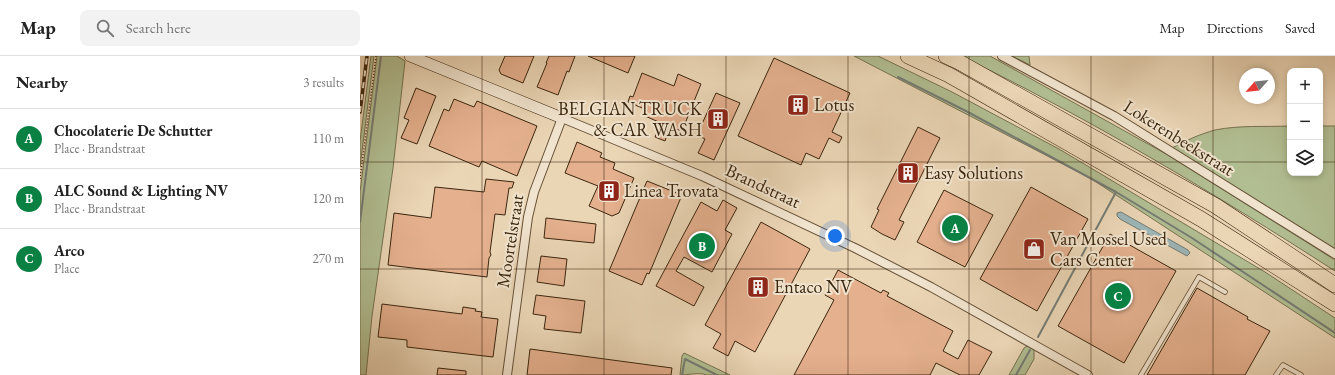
<!DOCTYPE html>
<meta charset="utf-8">
<style>
:root{--surface:#fff;--page:#f2f2f2;--text:#222;--muted:#767676;--line:#e0e0e0;--accent:#0b8043}
body{margin:0;font-family:"EB Garamond",serif;background:var(--page);color:var(--text)}
.controls{position:absolute;right:12px;top:12px;display:grid;overflow:hidden;border-radius:8px;box-shadow:0 2px 6px #0003}
.controls button{width:36px;height:36px;display:grid;place-items:center;padding:0;border:0;border-bottom:1px solid var(--line);background:var(--surface);color:var(--text);font:20px sans-serif}
.compass{position:absolute;left:879px;top:12px;width:36px;height:36px;border-radius:50%;background:var(--surface);box-shadow:0 2px 6px #0003;rotate:243deg}
.you{position:absolute;left:475px;top:180px;width:14px;height:14px;margin:-10px;border:3px solid #fff;border-radius:50%;background:#1a73e8;box-shadow:0 0 0 6px #1a73e833}
.badge{display:grid;place-items:center;width:26px;height:26px;border-radius:50%;background:var(--accent);color:#fff;font-size:13px;font-weight:700}
.pin{position:absolute;translate:-50% -50%;border:2px solid #fff;box-shadow:0 1px 4px #0006}
.list{margin:0;padding:0;list-style:none}
h2{display:flex;justify-content:space-between;align-items:center;height:52px;margin:0;padding:0 16px;font-size:17px}
h2 small{font-size:13px;font-weight:400;color:var(--muted)}
.list li{display:grid;grid-template-columns:26px 1fr auto;gap:12px;align-items:center;box-sizing:border-box;height:60px;padding:0 16px;border-top:1px solid var(--line)}
.list b{display:block;font-size:15px;white-space:nowrap}
.list p{margin:0;font-size:13px;white-space:nowrap;color:var(--muted)}
.list em{font-size:13px;font-style:normal;color:var(--muted)}
.icon{flex:none;width:22px;height:22px;fill:none;stroke:currentColor;stroke-width:2;stroke-linecap:round;stroke-linejoin:round}
.map{position:relative;flex:none;width:975px;height:319px;overflow:hidden}
header{display:flex;align-items:center;gap:24px;box-sizing:border-box;height:56px;padding:0 20px;background:var(--surface);border-bottom:1px solid var(--line)}
header strong{font-size:19px}
nav{display:flex;gap:22px;margin-inline-start:auto;font-size:14px}
.search{width:280px;height:36px;background:var(--page);display:flex;align-items:center;gap:10px;box-sizing:border-box;padding:0 14px;border-radius:8px;color:var(--muted);font-size:15px}
main{display:flex}
aside{flex:1;background:var(--surface)}
.map>svg:first-child{display:block}
.green{fill:#b1be92;stroke:#767250}
.water{fill:#9cb6b8;stroke:#757c74}
.lines{fill:none;stroke-linecap:round;stroke-linejoin:round}
.stream{stroke:#757c74;stroke-width:2}
.building{fill:#e4b08e;stroke:#3b260e}
.lane-casing{stroke:#675238;stroke-width:5.5}
.street-casing{stroke:#675238;stroke-width:10}
.secondary-casing{stroke:#3b260e;stroke-width:12}
.highway-casing{stroke:#3b260e;stroke-width:16}
.path{stroke:#3b260e;stroke-width:1.5;stroke-dasharray:1 2;stroke-linecap:butt}
.lane{stroke:#f1e4cf;stroke-width:4}
.street{stroke:#f1e4cf;stroke-width:8}
.secondary{stroke:#f1e4cf;stroke-width:11}
.highway{stroke:#ead5b5;stroke-width:15}
.rail-casing{stroke:#3b260e;stroke-width:3.5}
.rail{stroke:#f1e4cf;stroke-width:2;stroke-dasharray:6;stroke-linecap:butt}
.grid{fill:none;stroke:#3b260e;stroke-width:1;stroke-opacity:0.55}
.labels{text-anchor:middle;stroke-width:4;stroke-linejoin:round;paint-order:stroke}
.poi-label{font-size:18px;fill:#3b260e;stroke:#f1e4cf;text-anchor:start}
.street-label{font-size:18px;fill:#3b260e;stroke:#f1e4cf}
</style>
<header>
<strong>Map</strong>
<div class="search"><svg class="icon" aria-label="search" viewBox="0 0 24 24"><circle cx="10" cy="10" r="6"/><path d="M15 15l6 6"/></svg>Search here</div>
<nav><a>Map</a><a>Directions</a><a>Saved</a></nav>
</header>
<main>
<aside>
<h2>Nearby<small>3 results</small></h2>
<ul class="list">
<li><span class="badge">A</span><div><b>Chocolaterie De Schutter</b><p>Place · Brandstraat</p></div><em>110 m</em></li>
<li><span class="badge">B</span><div><b>ALC Sound &amp; Lighting NV</b><p>Place · Brandstraat</p></div><em>120 m</em></li>
<li><span class="badge">C</span><div><b>Arco</b><p>Place</p></div><em>270 m</em></li>
</ul>
</aside>
<div class="map">
<svg width="975" height="319" viewBox="0 0 975 319">
<rect width="100%" height="100%" fill="#ead5b5"/>
<filter id="stains"><feTurbulence type="fractalNoise" baseFrequency=".005" numOctaves="4"/><feColorMatrix values="0 0 0 0 .2 0 0 0 0 .09 0 0 0 0 .02 0 0 0 .5 -.17"/></filter>
<radialGradient id="worn" r=".72"><stop offset=".6" stop-color="#630" stop-opacity="0"/><stop offset="1" stop-color="#630" stop-opacity=".3"/></radialGradient>
<g class="green">
<path d="M 11,0 L 14,0 L 0,111 L 0,85 Z"/>
<path d="M 17,0 L 37,0 L 45,5 L 33,112 L 12,260 L 6,319 L 0,319 L 0,136 Z"/>
<path d="M 494,0 L 518,0 L 592,36 L 699,93 L 905,216 L 975,262 L 975,282 L 730,122 Z"/>
<path d="M 601,0 L 630,0 L 806,98 L 975,204 L 975,215 C 854,137 730,63 601,0 Z"/>
<path d="M 652,0 L 669,0 L 670,9 Z"/>
<path d="M 930,70 L 930,117 L 960,117 L 960,70 L 975,70 L 975,194 L 812,92 C 825,85 840,78 855,74 C 880,69 905,71 930,70 Z"/>
<path d="M 667,290 L 669,290 L 674,294 L 674,303 L 665,319 L 649,319 L 664,292 Z"/>
<path d="M 324,297 L 370,319 L 346,319 C 341,316 327,319 320,319 L 322,300 Z"/>
</g>
<path class="water" d="M 761,156 L 828,194 L 830,197 L 827,200 L 760,163 L 757,160 L 757,157 Z"/>
<g class="lines">
<g class="stream">
<path d="M 538,21 L 606,55 L 756,136"/>
<path d="M 0,166 L 21,0"/>
<path d="M 678,281 L 756,136 L 832,182 L 975,277"/>
<path d="M 322,319 L 325,303 L 357,319"/>
<path d="M 656,319 L 670,294"/>
</g>
</g>
<g class="building">
<path d="M 145,0 L 174,0 L 163,27 L 141,18 L 139,14 Z"/>
<path d="M 189,0 L 215,0 L 209,16 L 207,15 L 198,39 L 177,31 L 187,7 L 186,7 Z"/>
<path d="M 228,0 L 275,0 L 268,17 Z"/>
<path d="M 414,2 L 490,37 L 472,76 L 482,81 L 479,87 L 469,82 L 459,103 L 446,97 L 441,109 L 378,80 Z"/>
<path d="M 282,17 L 314,30 L 318,18 L 341,28 L 322,75 L 310,71 L 305,85 L 295,81 L 301,67 L 285,60 L 287,54 L 268,46 L 270,40 L 273,41 Z"/>
<path d="M 56,32 L 76,40 L 57,88 L 41,82 L 49,64 L 44,62 Z"/>
<path d="M 356,37 L 380,47 L 354,104 L 338,97 L 345,83 L 337,79 Z"/>
<path d="M 94,43 L 114,51 L 117,45 L 177,70 L 157,120 L 122,105 L 119,111 L 69,90 L 84,53 L 89,55 Z"/>
<path d="M 558,71 L 580,82 L 539,164 L 544,166 L 535,184 L 522,178 L 511,171 L 519,154 L 517,153 Z"/>
<path d="M 217,86 L 242,97 L 240,101 L 255,107 L 253,113 L 274,122 L 259,157 L 252,160 L 229,150 L 238,130 L 205,117 Z"/>
<path d="M 126,123 L 154,126 L 152,132 L 149,132 L 145,159 L 135,158 L 130,196 L 131,199 L 129,202 L 127,221 L 28,209 L 34,157 L 71,162 L 75,131 L 124,136 Z"/>
<path d="M 287,125 L 322,139 L 289,218 L 287,217 L 282,229 L 249,215 Z"/>
<path d="M 671,131 L 728,163 L 677,255 L 620,223 Z"/>
<path d="M 584,134 L 633,159 L 605,211 L 557,186 Z"/>
<path d="M 363,144 L 377,152 L 365,174 L 372,178 L 352,216 L 324,201 L 316,215 L 344,231 L 334,250 L 296,230 L 341,146 L 357,155 Z"/>
<path d="M 186,162 L 236,168 L 234,187 L 184,182 Z"/>
<path d="M 401,166 L 450,193 L 395,296 L 375,285 L 368,300 L 353,292 L 361,278 L 345,269 Z"/>
<path d="M 750,178 L 816,215 L 764,307 L 698,270 Z"/>
<path d="M 181,200 L 207,203 L 204,230 L 177,226 Z"/>
<path d="M 478,214 L 521,237 L 523,234 L 529,237 L 527,240 L 593,275 L 583,295 L 598,303 L 608,284 L 632,296 L 619,319 L 600,319 L 576,307 L 570,319 L 434,319 L 474,244 L 465,239 Z"/>
<path d="M 837,232 L 888,261 L 887,263 L 910,275 L 885,319 L 787,319 Z"/>
<path d="M 176,239 L 225,245 L 221,277 L 184,273 L 186,260 L 173,258 Z"/>
<path d="M 22,248 L 102,258 L 103,251 L 116,253 L 115,255 L 122,256 L 121,261 L 138,263 L 133,301 L 47,291 L 47,284 L 18,281 Z"/>
<path d="M 170,293 L 312,312 L 311,319 L 167,319 Z"/>
<path d="M 78,312 L 106,315 L 106,319 L 77,319 Z"/>
</g>
<g class="lines">
<g class="lane-casing">
<g id="lane">
<path d="M 781,319 L 839,221 L 865,236"/>
<path d="M 916,319 L 923,309 L 941,319"/>
</g>
</g>
<g class="street-casing">
<g id="street">
<path d="M 642,0 L 754,60 L 975,198"/>
<path d="M 147,319 L 168,161 L 174,136 L 202,62 L 342,120 L 495,192 L 571,231 L 728,319"/>
</g>
</g>
<g class="secondary-casing">
<path id="secondary" d="M 50,0 L 202,62"/>
</g>
<g class="highway-casing">
<g id="highway">
<path d="M 548,0 L 589,19 L 841,163 L 975,248"/>
<path d="M 586,0 L 599,6 L 856,150 L 975,229"/>
</g>
</g>
<path class="path" d="M 0,123 L 16,0"/>
<use href="#lane" class="lane"/>
<use href="#street" class="street"/>
<use href="#secondary" class="secondary"/>
<use href="#highway" class="highway"/>
<g class="rail-casing">
<path id="rail" d="M 0,56 L 7,0"/>
</g>
<use href="#rail" class="rail"/>
</g>
<path class="grid" d="M 122,0 L 122,319M 244,0 L 244,319M 366,0 L 366,319M 488,0 L 488,319M 609,0 L 609,319M 731,0 L 731,319M 853,0 L 853,319M 0,106 L 930,106M 960,106 L 975,106M 0,213 L 975,213"/>
<defs>
<g id="building-square" transform="scale(1.15)"><rect x="-9" y="-9" width="18" height="18" rx="4" fill="#8f2418" stroke="#f1e4cf"/><path d="M-4-6H4V6H1V3H-1V6H-4ZM-2.5-4.3h1.7v1.8h-1.7ZM.8-4.3h1.7v1.8H.8ZM-2.5-1h1.7V.8h-1.7ZM.8-1h1.7V.8H.8Z" fill="#fff"/></g>
<g id="shop-square" transform="scale(1.15)"><rect x="-9" y="-9" width="18" height="18" rx="4" fill="#8f2418" stroke="#f1e4cf"/><path d="M-5-2.5h2.3a2.7 3.5 0 0 1 5.4 0H5L5.5 6h-11ZM-1.5-2.5h3a1.5 2.3 0 0 0-3 0Z" fill="#fff"/></g>
</defs>
<g fill-rule="evenodd">
<use href="#building-square" x="438" y="49"/>
<use href="#building-square" x="358" y="63"/>
<use href="#building-square" x="548" y="117"/>
<use href="#building-square" x="249" y="135"/>
<use href="#shop-square" x="674" y="193"/>
<use href="#building-square" x="398" y="231"/>
</g>
<g class="labels">
<g class="poi-label">
<text x="454" y="55">Lotus</text>
<text x="342" y="59" text-anchor="end">BELGIAN TRUCK<tspan x="342" dy="21">&amp; CAR WASH</tspan></text>
<text x="564" y="123">Easy Solutions</text>
<text x="264" y="141">Linea Trovata</text>
<text x="690" y="189">Van Mossel Used<tspan x="690" dy="21">Cars Center</tspan></text>
<text x="414" y="237">Entaco NV</text>
</g>
<g class="street-label">
<text transform="translate(819 82) rotate(32)" y="6">Lokerenbeekstraat</text>
<text transform="translate(403 130) rotate(25)" y="6">Brandstraat</text>
<text transform="translate(150 185) rotate(-81)" y="6">Moortelstraat</text>
</g>
</g>
<rect width="100%" height="100%" filter="url(#stains)"/>
<rect width="100%" height="100%" fill="url(#worn)"/>
</svg>
<div class="controls">
<button>+</button>
<button>−</button>
<button><svg class="icon" aria-label="layers" viewBox="0 0 24 24"><path d="M12 4l9 5-9 5-9-5zM3 14l9 5 9-5"/></svg></button>
</div>
<svg class="compass" viewBox="-18 -18 36 36"><path d="M0-13l5 13h-10z" fill="#e53935"/><path d="M0 13l5-13h-10z" fill="#767676"/></svg>
<div class="you"></div>
<div class="pin badge" style="left:595px;top:172px">A</div>
<div class="pin badge" style="left:342px;top:190px">B</div>
<div class="pin badge" style="left:758px;top:240px">C</div>
</div>
</main>
